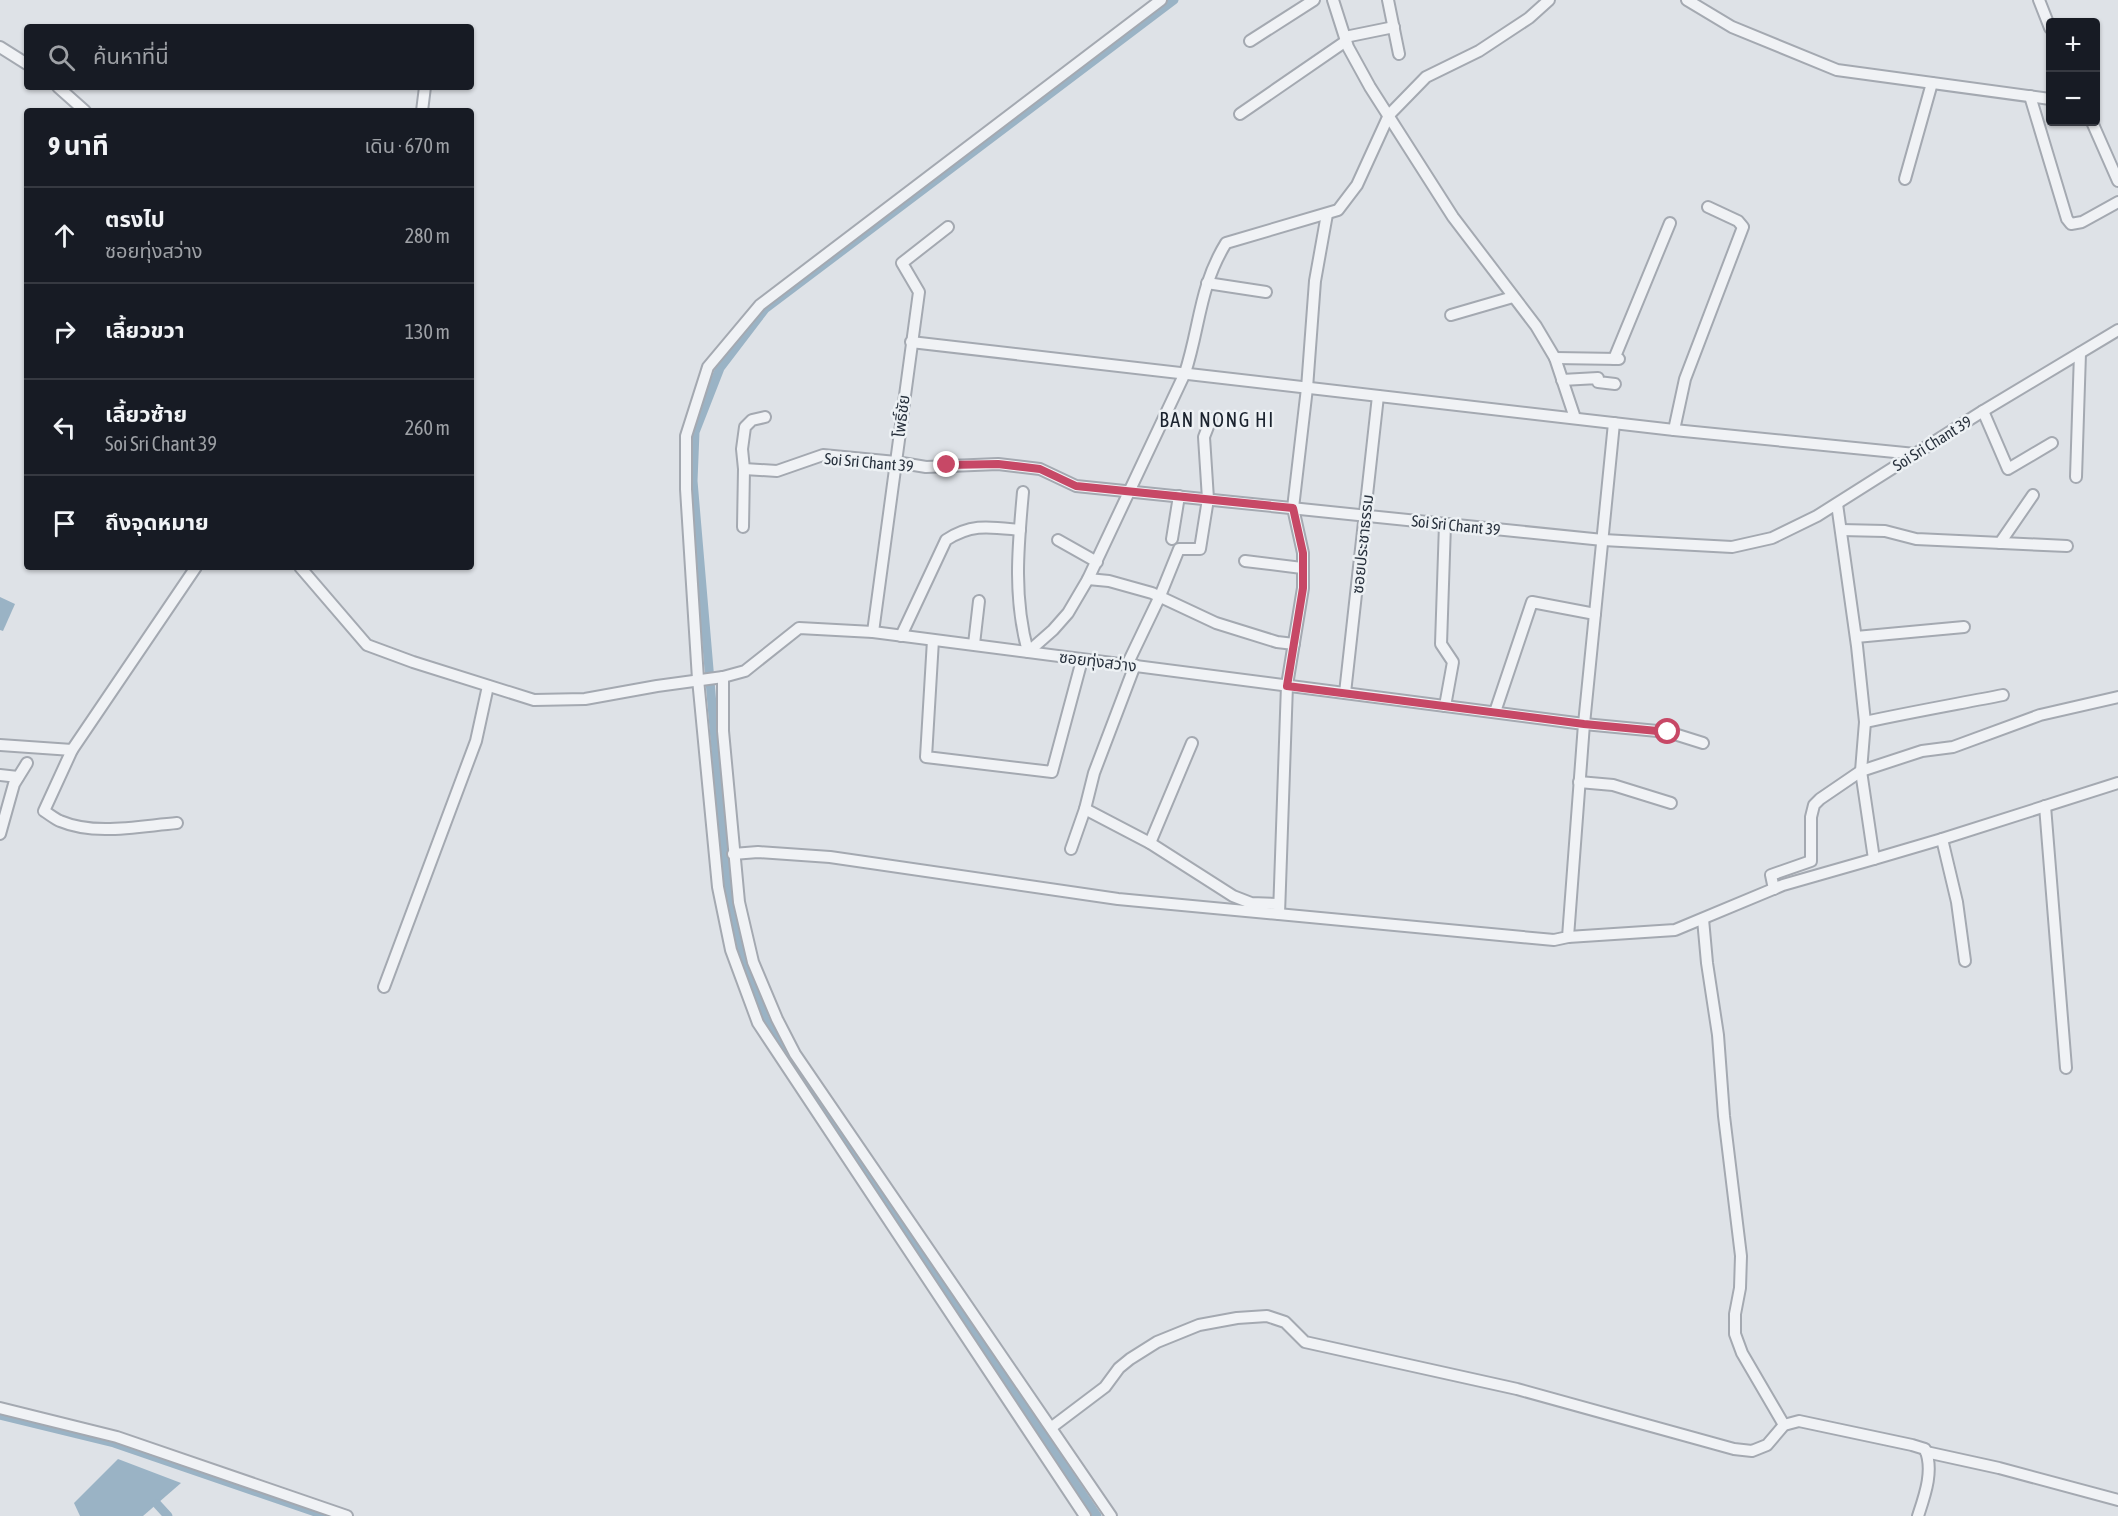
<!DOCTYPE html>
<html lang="th">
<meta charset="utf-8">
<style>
:root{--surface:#171b24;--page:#242831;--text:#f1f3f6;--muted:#9ea1a6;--line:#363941}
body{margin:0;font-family:"Asap Condensed","Noto Sans Thai",sans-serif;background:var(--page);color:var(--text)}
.controls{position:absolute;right:18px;top:18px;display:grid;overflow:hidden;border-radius:6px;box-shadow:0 2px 4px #0004}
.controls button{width:54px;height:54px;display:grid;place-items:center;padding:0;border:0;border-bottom:2px solid var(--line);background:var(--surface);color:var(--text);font:30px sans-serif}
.stop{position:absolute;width:18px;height:18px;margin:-14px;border:4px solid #c74866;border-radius:50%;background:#fff}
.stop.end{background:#c74866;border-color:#fff;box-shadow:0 2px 6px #0008}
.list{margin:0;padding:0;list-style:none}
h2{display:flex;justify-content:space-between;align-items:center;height:78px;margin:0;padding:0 24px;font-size:26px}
h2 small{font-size:20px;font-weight:400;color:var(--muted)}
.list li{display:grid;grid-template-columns:39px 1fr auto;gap:18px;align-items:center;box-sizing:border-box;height:96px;padding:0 24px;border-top:2px solid var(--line)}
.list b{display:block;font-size:22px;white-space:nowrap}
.list p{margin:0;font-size:20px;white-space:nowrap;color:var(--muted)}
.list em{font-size:20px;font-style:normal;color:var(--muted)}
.icon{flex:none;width:33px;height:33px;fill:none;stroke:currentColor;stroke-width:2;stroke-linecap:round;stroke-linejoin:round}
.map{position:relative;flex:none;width:2118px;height:1516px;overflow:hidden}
.search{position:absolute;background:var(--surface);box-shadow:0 2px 4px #0004;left:24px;top:24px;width:450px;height:66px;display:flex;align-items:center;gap:15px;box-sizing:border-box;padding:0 21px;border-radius:6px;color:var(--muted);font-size:22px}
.panel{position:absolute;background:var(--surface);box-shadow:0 2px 4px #0004;left:24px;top:108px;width:450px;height:462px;border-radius:6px}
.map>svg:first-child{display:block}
.water{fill:#9ab3c5}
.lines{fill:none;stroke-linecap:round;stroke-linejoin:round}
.canal{stroke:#9ab3c5;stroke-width:9}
.street-casing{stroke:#a4a9b1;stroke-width:14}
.street{stroke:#f0f2f5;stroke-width:10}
.route{stroke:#c74866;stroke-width:8}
.labels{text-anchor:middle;stroke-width:5;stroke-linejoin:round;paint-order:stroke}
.street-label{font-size:16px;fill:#28313d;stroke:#edf1f4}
.quarter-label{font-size:20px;letter-spacing:1.5px;fill:#1a222d;stroke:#edf1f4}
</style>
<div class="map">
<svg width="2118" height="1516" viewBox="0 0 2118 1516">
<rect width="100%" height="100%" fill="#dee2e7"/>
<g class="water">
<path d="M 0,597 L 15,604 L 3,631 L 0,630 Z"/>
<path d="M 118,1459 L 181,1483 L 143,1516 L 80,1516 L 74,1503 Z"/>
</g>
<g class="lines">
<g class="canal">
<path d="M 0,1415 L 114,1443 L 327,1516"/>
<path d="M 157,1504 L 168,1516"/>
<path d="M 1097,1516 L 765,1019 L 739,946 L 727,881 L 693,481 L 695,432 L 720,368 L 765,309 L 1174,0"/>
</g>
<g class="street-casing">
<g id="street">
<path d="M 1333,0 L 1348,47 L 1370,87 L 1453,217 L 1536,326 L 1555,358 L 1575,418"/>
<path d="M 1388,0 L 1399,54"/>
<path d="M 1687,0 L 1732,27 L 1837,70 L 2050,99"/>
<path d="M 2039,0 L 2050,28"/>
<path d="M 1345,37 L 1394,27"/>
<path d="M 1250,41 L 1314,0"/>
<path d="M 0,47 L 27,64"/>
<path d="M 58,87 L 85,111"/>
<path d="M 2030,96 L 2067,219 L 2071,224 L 2082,222 L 2118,202"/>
<path d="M 422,111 L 425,87"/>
<path d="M 1240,114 L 1346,41"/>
<path d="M 2092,122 L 2118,181"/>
<path d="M 1905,179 L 1932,83"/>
<path d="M 1207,283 L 1266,292"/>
<path d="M 1451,315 L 1513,297"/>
<path d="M 911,342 L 1674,430 L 1915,454"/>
<path d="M 1555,358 L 1619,359"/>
<path d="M 1614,359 L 1670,223"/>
<path d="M 1562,380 L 1598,378 L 1598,382 L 1615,384"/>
<path d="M 1983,411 L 2008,469 L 2052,443"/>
<path d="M 1674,430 L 1685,379 L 1743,227 L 1738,221 L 1708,207"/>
<path d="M 744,469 L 777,471 L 823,455 L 896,462 L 926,467 L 998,464 L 1040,469 L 1076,486 L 1603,540 L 1732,547 L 1772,538 L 1817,516 L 1983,411 L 2118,330"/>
<path d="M 2076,477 L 2080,353"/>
<path d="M 1023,492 C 1018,547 1013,597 1028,652 L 1053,630 L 1068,613 L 1088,579 L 1185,373 C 1200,327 1199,287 1226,243 L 1338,210 L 1357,185 L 1389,115 L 1426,77 L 1479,51 L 1529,18 L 1549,0"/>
<path d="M 743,527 L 744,469 L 742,449 L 745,427 L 752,420 L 765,417"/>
<path d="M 1841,530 L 1885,531 L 1916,539 L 2067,546"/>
<path d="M 1172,539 L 1179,496"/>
<path d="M 1058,540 L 1097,562"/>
<path d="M 2000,543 L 2033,495"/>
<path d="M 1245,561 L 1302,568"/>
<path d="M 300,567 L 367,645 L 413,662 L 534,700 L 585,699 L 657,686 L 723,677 L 745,671 L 799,628 L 873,632 L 1584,724 L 1668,732 L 1703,743"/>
<path d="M 1088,579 L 1109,581 L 1152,593 L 1216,623 L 1277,642 L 1294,644"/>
<path d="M 873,632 L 919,292 L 902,263 L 948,227"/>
<path d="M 901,636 L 946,540 C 972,523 990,527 1020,530"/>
<path d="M 1856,637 L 1964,627"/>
<path d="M 933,640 L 926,757 L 1052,772 L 1082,660"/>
<path d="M 974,644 L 979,601"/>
<path d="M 1127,665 L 1160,596 L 1179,549 L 1200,549 L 1208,499 L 1204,437 L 1211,419"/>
<path d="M 723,677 L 723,731 L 739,902 L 753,962 L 777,1019 L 795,1054 L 1111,1516"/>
<path d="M 1345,693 L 1378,396"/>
<path d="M 1445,706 L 1453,662 L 1441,644 L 1445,524"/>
<path d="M 1495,712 L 1532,602 L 1595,614"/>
<path d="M 1865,722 C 1911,712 1957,704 2003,695"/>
<path d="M 0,745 L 72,750 L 196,567"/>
<path d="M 72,750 L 44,811 C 49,814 55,819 60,821 C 95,836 140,826 177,823"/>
<path d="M 0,775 L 18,777"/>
<path d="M 1579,782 L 1613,785 L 1671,803"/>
<path d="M 2045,806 L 2066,1068"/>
<path d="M 1085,809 L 1150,843 L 1233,896 L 1251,903 L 1279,904"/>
<path d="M 0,834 L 14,784 L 27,763"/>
<path d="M 1942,839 L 2118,783"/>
<path d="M 1150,843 L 1192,743"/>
<path d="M 1071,849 L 1085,809 L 1094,773 L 1135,665"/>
<path d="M 733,854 L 758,852 L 830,857 L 1118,899 L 1554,940 L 1568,937 L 1584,724 L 1614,423"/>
<path d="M 1874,859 L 1942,839 L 1957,902 L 1965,961"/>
<path d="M 1774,889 L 1771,875 L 1811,861 L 1811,817 L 1814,805 L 1820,799 L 1861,771 L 1922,751 L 1953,747 L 2040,715 L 2118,697"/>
<path d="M 1279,914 L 1287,685 L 1303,588 L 1303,553 L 1293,508 L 1307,388 L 1315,281 L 1327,214"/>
<path d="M 1703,919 L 1707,963 L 1718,1035 L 1724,1116 L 1741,1256 L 1740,1288 L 1735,1314 L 1735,1334 L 1742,1353 L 1784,1425"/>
<path d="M 1568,937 L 1675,930 L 1783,885 L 1874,859 L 1861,771 L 1865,722 L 1857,646 L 1837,504"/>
<path d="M 384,987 L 476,741 L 488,686"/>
<path d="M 0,1408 L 117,1437 L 347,1516"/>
<path d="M 1052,1427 L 1105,1387 L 1119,1368 L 1130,1359 L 1157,1342 L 1199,1325 L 1237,1318 L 1267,1316 L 1285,1322 L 1305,1342 L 1517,1389 L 1734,1449 L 1752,1451 L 1767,1445 L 1784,1425 L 1799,1421 L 1912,1445 L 1925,1449 C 1934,1470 1925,1495 1918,1516"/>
<path d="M 1926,1452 L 1999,1468 L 2118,1500"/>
<path d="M 1085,1516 L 758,1023 L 731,950 L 718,887 L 698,679 L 686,489 L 686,436 L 708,367 L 760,305 L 1161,0"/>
</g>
</g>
<use href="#street" class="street"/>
</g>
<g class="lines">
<path class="route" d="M 947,465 L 998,464 L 1040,469 L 1076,486 L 1293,508 L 1303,553 L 1303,588 L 1287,686 L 1584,724 L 1668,732"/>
</g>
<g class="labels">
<g class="street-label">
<text transform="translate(901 416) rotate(-83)" y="6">โพธิ์ชัย</text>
<text transform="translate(1932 443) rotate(-32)" y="6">Soi Sri Chant 39</text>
<text transform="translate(869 462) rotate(5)" y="6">Soi Sri Chant 39</text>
<text transform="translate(1456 525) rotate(6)" y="6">Soi Sri Chant 39</text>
<text transform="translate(1362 544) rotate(-84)" y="6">ซอยประชาธรรม</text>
<text transform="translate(1098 661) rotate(7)" y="6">ซอยทุ่งสว่าง</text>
</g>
<g class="quarter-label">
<text x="1217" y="427">BAN NONG HI</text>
</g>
</g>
</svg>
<div class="controls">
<button>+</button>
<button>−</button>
</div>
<div class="stop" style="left:1668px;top:732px"></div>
<div class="stop end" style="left:947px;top:465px"></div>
<div class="search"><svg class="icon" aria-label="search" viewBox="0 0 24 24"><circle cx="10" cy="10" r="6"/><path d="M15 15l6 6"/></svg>ค้นหาที่นี่</div>
<section class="panel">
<h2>9 นาที<small>เดิน · 670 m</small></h2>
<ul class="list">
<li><svg class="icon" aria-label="ahead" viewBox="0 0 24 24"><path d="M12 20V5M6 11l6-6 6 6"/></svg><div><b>ตรงไป</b><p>ซอยทุ่งสว่าง</p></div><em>280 m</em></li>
<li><svg class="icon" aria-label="right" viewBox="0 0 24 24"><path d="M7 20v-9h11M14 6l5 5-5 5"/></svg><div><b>เลี้ยวขวา</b></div><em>130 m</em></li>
<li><svg class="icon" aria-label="left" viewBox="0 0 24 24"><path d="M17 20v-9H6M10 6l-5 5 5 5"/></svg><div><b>เลี้ยวซ้าย</b><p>Soi Sri Chant 39</p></div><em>260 m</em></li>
<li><svg class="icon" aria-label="arrive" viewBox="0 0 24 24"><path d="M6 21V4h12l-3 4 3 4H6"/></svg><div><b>ถึงจุดหมาย</b></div></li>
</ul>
</section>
</div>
